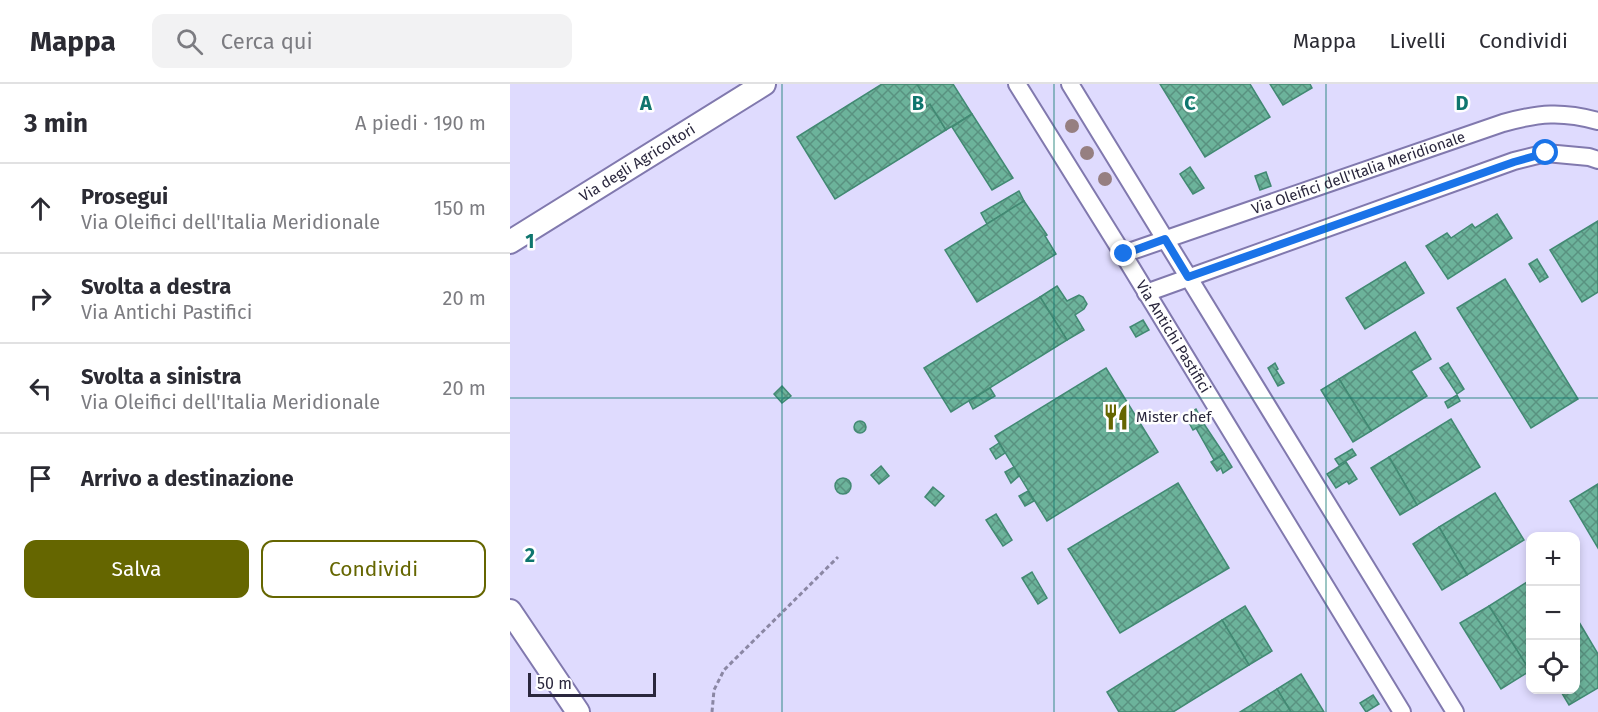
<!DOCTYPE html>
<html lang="it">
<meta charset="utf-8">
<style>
:root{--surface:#fff;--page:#f2f2f3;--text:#2b2b33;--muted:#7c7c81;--line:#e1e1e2;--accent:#656600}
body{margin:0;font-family:"Fira Sans",sans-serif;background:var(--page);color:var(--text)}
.controls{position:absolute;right:18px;bottom:18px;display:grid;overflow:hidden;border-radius:12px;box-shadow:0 3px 9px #0003}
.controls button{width:54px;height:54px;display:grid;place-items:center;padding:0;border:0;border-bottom:2px solid var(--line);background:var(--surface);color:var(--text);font:30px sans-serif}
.scale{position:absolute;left:18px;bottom:15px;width:128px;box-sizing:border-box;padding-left:6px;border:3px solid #2a273d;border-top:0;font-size:16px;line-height:21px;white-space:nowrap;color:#2a273d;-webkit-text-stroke:4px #fff;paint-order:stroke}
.stop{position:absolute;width:18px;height:18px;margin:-14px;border:4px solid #1a73e8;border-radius:50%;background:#fff}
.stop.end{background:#1a73e8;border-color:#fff;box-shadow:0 2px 6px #0008}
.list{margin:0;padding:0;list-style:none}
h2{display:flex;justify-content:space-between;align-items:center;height:78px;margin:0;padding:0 24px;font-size:26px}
h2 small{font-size:20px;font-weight:400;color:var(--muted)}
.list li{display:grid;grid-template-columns:39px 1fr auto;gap:18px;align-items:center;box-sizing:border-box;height:90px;padding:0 24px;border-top:2px solid var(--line)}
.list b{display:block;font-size:22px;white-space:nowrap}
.list p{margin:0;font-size:20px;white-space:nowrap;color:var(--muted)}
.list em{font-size:20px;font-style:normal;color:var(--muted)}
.actions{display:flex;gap:12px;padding:18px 24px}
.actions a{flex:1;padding:14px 0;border:2px solid var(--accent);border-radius:12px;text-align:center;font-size:21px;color:var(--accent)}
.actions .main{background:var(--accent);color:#fff}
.icon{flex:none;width:33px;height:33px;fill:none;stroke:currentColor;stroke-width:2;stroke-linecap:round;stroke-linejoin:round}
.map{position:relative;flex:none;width:1088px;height:628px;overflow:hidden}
header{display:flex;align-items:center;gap:36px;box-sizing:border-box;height:84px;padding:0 30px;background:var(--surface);border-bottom:2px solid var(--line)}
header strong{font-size:28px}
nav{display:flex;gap:33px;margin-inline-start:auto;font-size:21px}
.search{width:420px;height:54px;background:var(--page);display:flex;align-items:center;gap:15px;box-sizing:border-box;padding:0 21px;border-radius:12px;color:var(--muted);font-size:22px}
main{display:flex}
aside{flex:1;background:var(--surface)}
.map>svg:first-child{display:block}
.building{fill:url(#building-cross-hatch);stroke:#428973;stroke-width:1.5}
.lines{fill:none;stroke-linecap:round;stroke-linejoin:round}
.street-casing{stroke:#8179ae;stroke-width:20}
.secondary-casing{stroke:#8179ae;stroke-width:26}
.path{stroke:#8b87a4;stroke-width:3;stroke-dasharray:4.5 3;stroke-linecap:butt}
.street{stroke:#fff;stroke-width:16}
.secondary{stroke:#fff;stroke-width:22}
.tree{fill:#967f81}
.route{stroke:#1a73e8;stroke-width:8}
.grid{fill:none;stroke:#0f766e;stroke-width:1.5;stroke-opacity:0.55}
.labels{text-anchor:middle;stroke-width:5;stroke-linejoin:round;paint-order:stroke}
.street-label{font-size:15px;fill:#2a273d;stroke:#fff}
.poi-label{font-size:15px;fill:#2a273d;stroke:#fff;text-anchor:start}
.grid-label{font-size:20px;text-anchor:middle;font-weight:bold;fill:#0f766e;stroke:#fff;stroke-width:5;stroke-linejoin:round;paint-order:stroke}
</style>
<header>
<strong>Mappa</strong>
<div class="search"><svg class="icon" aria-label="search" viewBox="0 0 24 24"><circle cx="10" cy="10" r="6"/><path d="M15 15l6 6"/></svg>Cerca qui</div>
<nav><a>Mappa</a><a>Livelli</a><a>Condividi</a></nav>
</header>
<main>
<aside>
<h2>3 min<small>A piedi · 190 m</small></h2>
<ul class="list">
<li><svg class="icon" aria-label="ahead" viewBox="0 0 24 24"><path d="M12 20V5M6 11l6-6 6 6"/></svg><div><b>Prosegui</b><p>Via Oleifici dell'Italia Meridionale</p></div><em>150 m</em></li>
<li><svg class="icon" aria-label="right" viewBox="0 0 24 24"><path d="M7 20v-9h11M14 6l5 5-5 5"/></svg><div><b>Svolta a destra</b><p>Via Antichi Pastifici</p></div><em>20 m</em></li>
<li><svg class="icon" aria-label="left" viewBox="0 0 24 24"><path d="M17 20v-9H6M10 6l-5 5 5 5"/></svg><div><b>Svolta a sinistra</b><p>Via Oleifici dell'Italia Meridionale</p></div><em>20 m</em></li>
<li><svg class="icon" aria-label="arrive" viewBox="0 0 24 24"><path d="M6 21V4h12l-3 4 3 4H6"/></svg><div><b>Arrivo a destinazione</b></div></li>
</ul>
<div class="actions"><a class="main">Salva</a><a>Condividi</a></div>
</aside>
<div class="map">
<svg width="1088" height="628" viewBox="0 0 1088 628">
<defs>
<pattern id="building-cross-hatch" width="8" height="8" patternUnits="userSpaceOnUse" patternTransform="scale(1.5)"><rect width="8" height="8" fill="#6cb39b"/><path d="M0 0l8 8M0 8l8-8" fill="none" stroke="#599280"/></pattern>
</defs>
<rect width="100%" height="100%" fill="#dfdbfe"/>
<g class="building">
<path d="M 372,0 L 407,0 L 413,10 L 410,12 L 416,23 L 420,20 L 436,46 L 325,115 L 287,53 Z"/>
<path d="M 407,0 L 443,0 L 462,30 L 436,46 L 420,20 L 416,23 L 410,12 L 413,10 Z"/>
<path d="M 650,0 L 740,0 L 760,33 L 695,73 Z"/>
<path d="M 760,0 L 800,0 L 802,4 L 773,21 Z"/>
<path d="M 462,30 L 503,94 L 482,106 L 442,43 Z"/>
<path d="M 680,83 L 694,104 L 683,110 L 670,90 Z"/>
<path d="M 756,88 L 761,102 L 750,106 L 745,92 Z"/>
<path d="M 509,107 L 514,117 L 477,140 L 471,129 Z"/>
<path d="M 514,117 L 537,151 L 535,152 L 546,170 L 467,218 L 435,166 Z"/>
<path d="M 987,130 L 1002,154 L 938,195 L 916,162 L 937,149 L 941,154 L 962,140 L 965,144 Z"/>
<path d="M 1088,137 L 1088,208 L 1072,218 L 1040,166 Z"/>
<path d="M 1027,175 L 1038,193 L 1030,198 L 1019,180 Z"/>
<path d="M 895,178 L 914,209 L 855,245 L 836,214 Z"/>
<path d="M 995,195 L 1068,315 L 1021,344 L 947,224 Z"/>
<path d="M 547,202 L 557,217 L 569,211 L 573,213 L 577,220 L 574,225 L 565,231 L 574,246 L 557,256 L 530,213 Z"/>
<path d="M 530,213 L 557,256 L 441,328 L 414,284 Z"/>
<path d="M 633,236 L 639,246 L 626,253 L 620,243 Z"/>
<path d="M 905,248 L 921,275 L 901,287 L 917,312 L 861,347 L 829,295 Z"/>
<path d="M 765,279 L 768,285 L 766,286 L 774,299 L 768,302 L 758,284 Z"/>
<path d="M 938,279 L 954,305 L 947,310 L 930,284 Z"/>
<path d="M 596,284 L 648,368 L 537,437 L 485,352 Z"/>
<path d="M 829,295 L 861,347 L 843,358 L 811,306 Z"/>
<path d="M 272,302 L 281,312 L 272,319 L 264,310 Z"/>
<path d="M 480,304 L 485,312 L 463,325 L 459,317 Z"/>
<path d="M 947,311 L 950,317 L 938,324 L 935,318 Z"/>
<path d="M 686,325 L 694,340 L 683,346 L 678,337 L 681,336 L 678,330 Z"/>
<path d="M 941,335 L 970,383 L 907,421 L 879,373 Z"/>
<circle cx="350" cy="343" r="6"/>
<path d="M 694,340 L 714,370 L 704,376 L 686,344 Z"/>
<path d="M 489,359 L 495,369 L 486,375 L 480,365 Z"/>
<path d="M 842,365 L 846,371 L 829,381 L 825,375 Z"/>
<path d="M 714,370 L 722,383 L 713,389 L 711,384 L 707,387 L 701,378 Z"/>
<path d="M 879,373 L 907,421 L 890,431 L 861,384 Z"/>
<path d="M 836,378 L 847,395 L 839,400 L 837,397 L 826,404 L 817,390 Z"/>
<path d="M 371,382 L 379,392 L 369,400 L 361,391 Z"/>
<path d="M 504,383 L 509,392 L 501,399 L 495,388 Z"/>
<circle cx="333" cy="402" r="8"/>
<path d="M 668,399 L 719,484 L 610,549 L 558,465 Z"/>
<path d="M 1088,400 L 1088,464 L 1060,417 Z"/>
<path d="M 423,403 L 434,412 L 425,422 L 415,413 Z"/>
<path d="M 518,407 L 524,417 L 515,422 L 509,412 Z"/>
<path d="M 985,409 L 1014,456 L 957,491 L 929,443 Z"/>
<path d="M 486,430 L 502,456 L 493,462 L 476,436 Z"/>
<path d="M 929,443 L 957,491 L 932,506 L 903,460 Z"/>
<path d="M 522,488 L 537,514 L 528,520 L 512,494 Z"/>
<path d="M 1020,496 L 1020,587 L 979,522 Z"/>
<path d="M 735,522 L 762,567 L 739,581 L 712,536 Z"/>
<path d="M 979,522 L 1020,587 L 991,605 L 950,539 Z"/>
<path d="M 1066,533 L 1088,570 L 1088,604 L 1059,621 L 1050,606 L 1066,606 Z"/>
<path d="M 712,536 L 739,581 L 663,628 L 609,628 L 597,608 Z"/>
<path d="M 791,590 L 814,628 L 781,628 L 767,605 Z"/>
<path d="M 767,605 L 781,628 L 730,628 Z"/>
<path d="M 863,611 L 869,620 L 856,628 L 850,619 Z"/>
</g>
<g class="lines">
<g class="street-casing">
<g id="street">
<path id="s1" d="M 507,0 L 613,170 L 892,628"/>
<path d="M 560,0 L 945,628"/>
<path id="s2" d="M 613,170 L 993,39 C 1029,29 1052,27 1088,37"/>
<path d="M 636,209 L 1004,77 L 1036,69 L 1079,73 L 1088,76"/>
</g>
</g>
<g class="secondary-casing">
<g id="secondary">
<path id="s3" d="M 0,158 L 254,0"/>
<path d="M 0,527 L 68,628"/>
</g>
</g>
<path class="path" d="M 202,628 L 204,606 L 214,586 L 328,473"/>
<use href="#street" class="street"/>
<use href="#secondary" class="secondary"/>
</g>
<g class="tree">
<circle cx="562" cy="42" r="7"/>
<circle cx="577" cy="69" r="7"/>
<circle cx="595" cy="95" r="7"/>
</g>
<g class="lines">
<path class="route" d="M 614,170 L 655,155 L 678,193 L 1004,78 L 1036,69"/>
</g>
<path class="grid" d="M 272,0 L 272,628M 544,0 L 544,628M 816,0 L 816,628M 0,314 L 1088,314"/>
<defs>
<g id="restaurant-bare" transform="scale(2.07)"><path d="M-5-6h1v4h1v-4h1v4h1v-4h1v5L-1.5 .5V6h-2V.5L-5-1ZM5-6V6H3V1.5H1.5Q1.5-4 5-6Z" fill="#656600" stroke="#fff" stroke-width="2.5" paint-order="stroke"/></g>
</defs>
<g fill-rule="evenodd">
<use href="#restaurant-bare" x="606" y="333"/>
</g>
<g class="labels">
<g class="street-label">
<text dy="5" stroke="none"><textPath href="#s3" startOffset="150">Via degli Agricoltori</textPath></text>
<text dy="5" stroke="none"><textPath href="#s2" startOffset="249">Via Oleifici dell'Italia Meridionale</textPath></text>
<text dy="5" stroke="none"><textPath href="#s1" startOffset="297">Via Antichi Pastifici</textPath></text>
</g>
<g class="poi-label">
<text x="626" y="338">Mister chef</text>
</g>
</g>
<g class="grid-label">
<text x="136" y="26">A</text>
<text x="408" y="26">B</text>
<text x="680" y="26">C</text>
<text x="952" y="26">D</text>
<text x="20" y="164">1</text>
<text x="20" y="478">2</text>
</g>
</svg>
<div class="controls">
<button>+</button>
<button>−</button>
<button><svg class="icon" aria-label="locate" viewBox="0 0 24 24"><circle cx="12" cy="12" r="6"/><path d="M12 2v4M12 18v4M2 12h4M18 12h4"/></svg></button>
</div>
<div class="scale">50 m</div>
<div class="stop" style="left:1036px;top:69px"></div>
<div class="stop end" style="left:614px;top:170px"></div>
</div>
</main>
